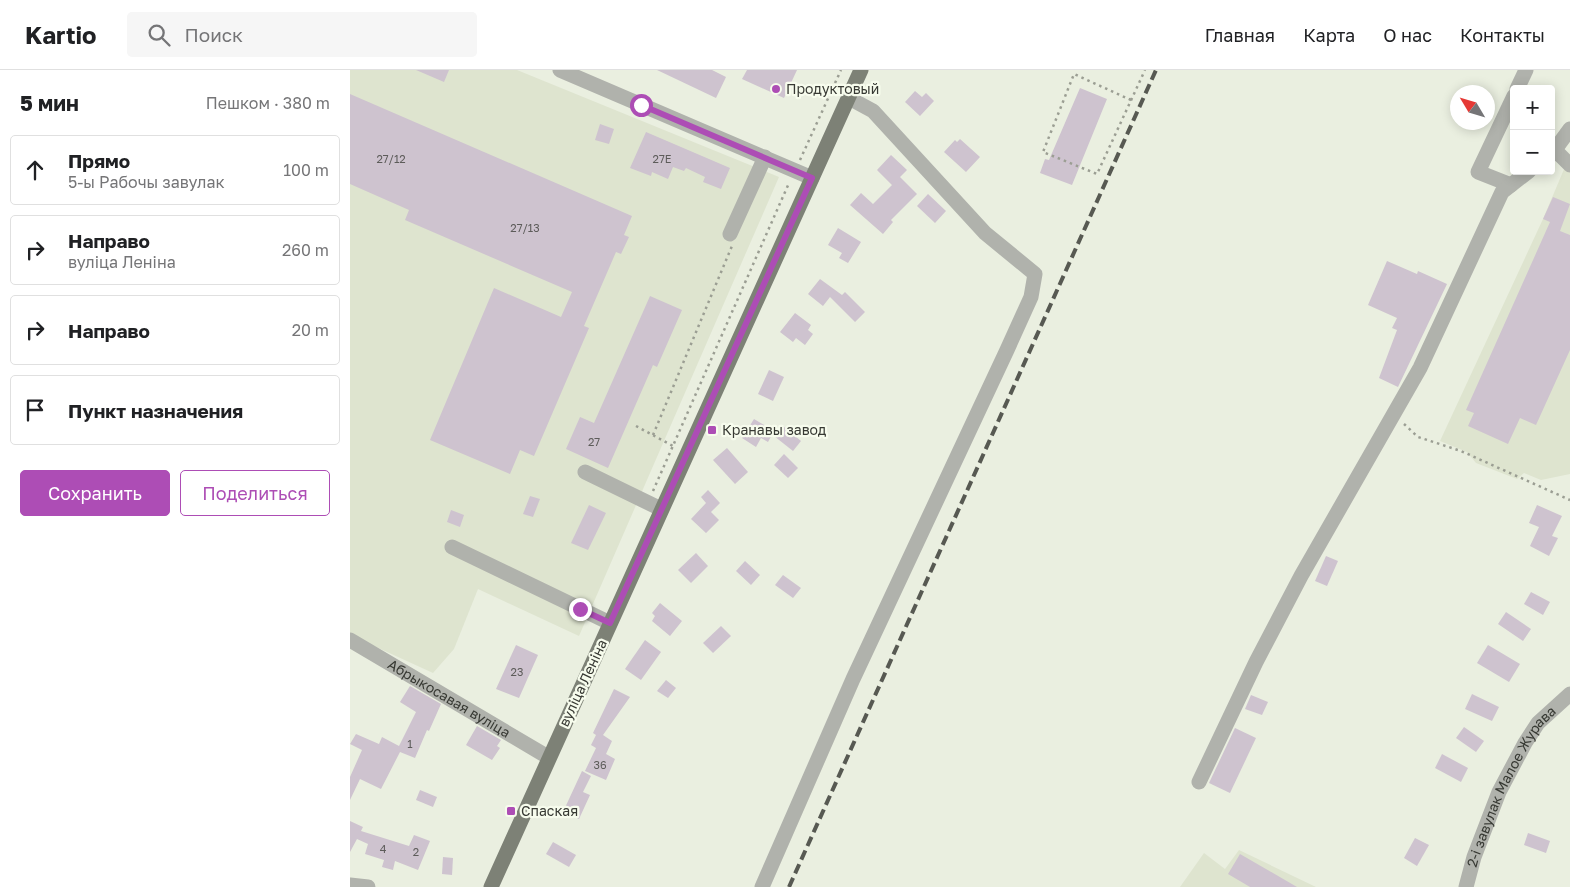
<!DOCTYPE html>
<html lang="ru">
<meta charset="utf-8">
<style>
:root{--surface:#fff;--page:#f6f6f6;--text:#202124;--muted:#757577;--line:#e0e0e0;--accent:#ad4db5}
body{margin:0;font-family:"Golos Text",sans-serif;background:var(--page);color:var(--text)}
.controls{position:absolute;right:15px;top:15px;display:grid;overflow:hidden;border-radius:5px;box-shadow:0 2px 12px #0003}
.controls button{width:45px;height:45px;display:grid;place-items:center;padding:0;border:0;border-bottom:1px solid var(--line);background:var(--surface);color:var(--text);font:25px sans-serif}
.compass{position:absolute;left:1100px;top:15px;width:45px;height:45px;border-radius:50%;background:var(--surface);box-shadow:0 2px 12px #0003;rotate:308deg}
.stop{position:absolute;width:15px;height:15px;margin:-11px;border:4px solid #ad4db5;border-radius:50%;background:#fff}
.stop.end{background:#ad4db5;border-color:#fff;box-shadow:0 1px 5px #0008}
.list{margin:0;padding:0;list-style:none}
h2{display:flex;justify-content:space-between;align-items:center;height:65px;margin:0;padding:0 20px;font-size:21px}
h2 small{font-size:16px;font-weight:400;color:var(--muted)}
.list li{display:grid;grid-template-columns:32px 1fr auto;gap:15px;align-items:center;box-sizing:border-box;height:70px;margin:0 10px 10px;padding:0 10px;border:1px solid var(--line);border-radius:5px}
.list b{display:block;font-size:19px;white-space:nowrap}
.list p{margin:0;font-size:16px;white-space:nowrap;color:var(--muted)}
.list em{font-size:16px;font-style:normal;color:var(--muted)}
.actions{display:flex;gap:10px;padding:15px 20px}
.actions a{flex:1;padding:11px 0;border:1px solid var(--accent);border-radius:5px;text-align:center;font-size:18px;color:var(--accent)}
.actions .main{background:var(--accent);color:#fff}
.icon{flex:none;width:28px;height:28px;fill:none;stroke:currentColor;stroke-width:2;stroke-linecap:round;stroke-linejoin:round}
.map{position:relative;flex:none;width:1220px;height:817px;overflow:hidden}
header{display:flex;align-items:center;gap:30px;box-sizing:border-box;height:70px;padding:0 25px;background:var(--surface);border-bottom:1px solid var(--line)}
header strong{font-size:24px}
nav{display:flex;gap:28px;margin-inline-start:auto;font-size:18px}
.search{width:350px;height:45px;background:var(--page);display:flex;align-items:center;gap:12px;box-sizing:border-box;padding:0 18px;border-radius:5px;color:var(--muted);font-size:19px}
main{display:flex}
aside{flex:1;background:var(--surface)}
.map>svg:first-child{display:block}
.built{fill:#dee4cf}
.building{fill:#cec3cf}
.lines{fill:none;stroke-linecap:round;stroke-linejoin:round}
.path{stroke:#9b9e93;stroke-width:2.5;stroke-dasharray:2.5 4;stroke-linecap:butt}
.minor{stroke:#b0b2ac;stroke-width:15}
.major{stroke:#7d8176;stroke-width:15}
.rail{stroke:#575952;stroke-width:4;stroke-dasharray:10 5;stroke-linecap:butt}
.route{stroke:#ad4db5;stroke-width:6}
.poi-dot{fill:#ad4db5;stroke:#f7fced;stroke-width:2}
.labels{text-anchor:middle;stroke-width:4.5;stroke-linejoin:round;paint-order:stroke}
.number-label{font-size:11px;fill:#5d5c5a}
.poi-label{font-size:14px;fill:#373933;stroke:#f7fced;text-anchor:start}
.street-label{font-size:14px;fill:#373933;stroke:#f7fced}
</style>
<header>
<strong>Kartio</strong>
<div class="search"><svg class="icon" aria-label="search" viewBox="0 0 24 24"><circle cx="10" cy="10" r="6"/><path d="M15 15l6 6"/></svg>Поиск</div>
<nav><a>Главная</a><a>Карта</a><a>О нас</a><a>Контакты</a></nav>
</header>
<main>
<aside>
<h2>5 мин<small>Пешком · 380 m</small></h2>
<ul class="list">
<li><svg class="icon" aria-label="ahead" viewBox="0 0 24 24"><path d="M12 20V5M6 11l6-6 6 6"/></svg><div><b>Прямо</b><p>5-ы Рабочы завулак</p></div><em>100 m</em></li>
<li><svg class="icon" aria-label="right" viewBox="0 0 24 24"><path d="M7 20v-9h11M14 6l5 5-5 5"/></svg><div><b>Направо</b><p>вуліца Леніна</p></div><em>260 m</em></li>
<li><svg class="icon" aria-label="right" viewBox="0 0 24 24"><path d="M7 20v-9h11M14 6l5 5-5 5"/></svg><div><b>Направо</b></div><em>20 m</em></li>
<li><svg class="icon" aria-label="arrive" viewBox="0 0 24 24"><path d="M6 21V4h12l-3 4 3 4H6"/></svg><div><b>Пункт назначения</b></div></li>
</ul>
<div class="actions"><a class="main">Сохранить</a><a>Поделиться</a></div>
</aside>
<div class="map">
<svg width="1220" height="817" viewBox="0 0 1220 817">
<rect width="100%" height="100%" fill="#eaefe0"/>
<g class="built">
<path d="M 0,0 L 167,0 L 429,107 L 229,566 L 128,519 L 104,579 L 83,603 L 0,565 Z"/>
<path d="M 1220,85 L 1220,404 L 1191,410 L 1174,403 L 1167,409 L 1126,393 L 1117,382 L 1090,371 L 1193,149 Z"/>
<path d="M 889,780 L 966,817 L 830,817 L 854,783 L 875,799 Z"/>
</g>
<g class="building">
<path d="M 66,0 L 99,0 L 94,12 Z"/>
<path d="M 307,0 L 362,0 L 376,7 L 366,28 Z"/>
<path d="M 397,0 L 447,0 L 434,28 L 392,9 Z"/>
<path d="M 730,18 L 757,29 L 722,115 L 690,103 L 695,89 L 699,90 Z"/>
<path d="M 565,21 L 572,27 L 576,23 L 584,31 L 570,46 L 555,32 Z"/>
<path d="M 0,24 L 282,146 L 274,165 L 279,167 L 271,184 L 266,182 L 234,256 L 239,258 L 184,386 L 170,380 L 160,404 L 80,370 L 144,218 L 211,247 L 222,222 L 55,150 L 59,140 L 0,114 Z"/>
<path d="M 250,54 L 264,59 L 259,74 L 245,70 Z"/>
<path d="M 296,62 L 380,98 L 371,119 L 353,112 L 355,107 L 336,98 L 334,101 L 323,97 L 318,109 L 302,102 L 301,106 L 280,98 Z"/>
<path d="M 610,69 L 630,87 L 616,102 L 594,82 L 605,70 L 607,72 Z"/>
<path d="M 541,85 L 557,100 L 550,107 L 567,124 L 541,150 L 543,152 L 533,164 L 500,135 L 511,123 L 523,134 L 542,115 L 527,100 Z"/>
<path d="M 578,124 L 596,141 L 585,153 L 567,136 Z"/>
<path d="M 1203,127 L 1220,134 L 1210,161 L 1220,165 L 1220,280 L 1186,355 L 1170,348 L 1158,374 L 1118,356 L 1124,343 L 1116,340 L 1200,152 L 1193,149 Z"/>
<path d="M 488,158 L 511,172 L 498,193 L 489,188 L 492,183 L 478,175 Z"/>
<path d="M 1037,191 L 1067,204 L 1068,201 L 1097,214 L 1048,317 L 1029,308 L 1047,260 L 1042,258 L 1047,248 L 1018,235 Z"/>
<path d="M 470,209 L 492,225 L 495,222 L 515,242 L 505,252 L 480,227 L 473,236 L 458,224 Z"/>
<path d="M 300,226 L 332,240 L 307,297 L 303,295 L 258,398 L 216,379 L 230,347 L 244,353 Z"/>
<path d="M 445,243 L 461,255 L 458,260 L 463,264 L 455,275 L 446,268 L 443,272 L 430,262 Z"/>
<path d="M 419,300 L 434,307 L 423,331 L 408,324 Z"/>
<path d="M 404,349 L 424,361 L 418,372 L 411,368 L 406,377 L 392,368 Z"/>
<path d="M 433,356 L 451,371 L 443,381 L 424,366 Z"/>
<path d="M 377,378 L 398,402 L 385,414 L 363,390 Z"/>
<path d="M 434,384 L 448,398 L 438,408 L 424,395 Z"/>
<path d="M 358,420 L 370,433 L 361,442 L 369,450 L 356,463 L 341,449 L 356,433 L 351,427 Z"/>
<path d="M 180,426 L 190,429 L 183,447 L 173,444 Z"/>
<path d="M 239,435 L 256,443 L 238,480 L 221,473 Z"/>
<path d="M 1187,435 L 1212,446 L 1202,466 L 1208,468 L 1199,486 L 1180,476 L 1189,457 L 1179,453 Z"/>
<path d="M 101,440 L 114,445 L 110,457 L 97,452 Z"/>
<path d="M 346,483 L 358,496 L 341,513 L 328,500 Z"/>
<path d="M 976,486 L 988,491 L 977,516 L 965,511 Z"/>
<path d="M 395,491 L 410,505 L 401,515 L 386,501 Z"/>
<path d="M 433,505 L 451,518 L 443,528 L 425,515 Z"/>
<path d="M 1181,522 L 1200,532 L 1193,545 L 1174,534 Z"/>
<path d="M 310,533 L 332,551 L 320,566 L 302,551 L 305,546 L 302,543 Z"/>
<path d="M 1156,542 L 1181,559 L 1173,571 L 1148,554 Z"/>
<path d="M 371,556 L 381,566 L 363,583 L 353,573 Z"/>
<path d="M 295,570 L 311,582 L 291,610 L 275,599 Z"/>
<path d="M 166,575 L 188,585 L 169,628 L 146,619 Z"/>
<path d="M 1138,575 L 1170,594 L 1159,612 L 1127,593 Z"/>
<path d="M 316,610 L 326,618 L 318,628 L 307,621 Z"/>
<path d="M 60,616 L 91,634 L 79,661 L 77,660 L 65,688 L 50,682 L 31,719 L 10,709 L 0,730 L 0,707 L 12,680 L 0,674 L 6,664 L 29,674 L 32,667 L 49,676 L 66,642 L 50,632 Z"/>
<path d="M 264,619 L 280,627 L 253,665 L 262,671 L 256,684 L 265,689 L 256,710 L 235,701 L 246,678 L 241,675 L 246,665 L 243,663 Z"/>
<path d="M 1122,624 L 1149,637 L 1142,651 L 1115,639 Z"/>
<path d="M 901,625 L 918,632 L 912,645 L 895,639 Z"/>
<path d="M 127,656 L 151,670 L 147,676 L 150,678 L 142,690 L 116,675 Z"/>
<path d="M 1114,657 L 1134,671 L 1126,682 L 1106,668 Z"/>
<path d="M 885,658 L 906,668 L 880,723 L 859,713 Z"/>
<path d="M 1092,684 L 1118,698 L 1111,712 L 1085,698 Z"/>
<path d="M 232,701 L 241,706 L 233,722 L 240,725 L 229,749 L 213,742 Z"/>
<path d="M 70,720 L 87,727 L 83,737 L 66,730 Z"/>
<path d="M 0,751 L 13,757 L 11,761 L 59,776 L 64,765 L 80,771 L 68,800 L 45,791 L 43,800 L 32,797 L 34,790 L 15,784 L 18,774 L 7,769 L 0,782 Z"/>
<path d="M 1178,763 L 1200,771 L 1196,783 L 1174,775 Z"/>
<path d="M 1065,768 L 1079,775 L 1067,796 L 1054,788 Z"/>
<path d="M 203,772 L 226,785 L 219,797 L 196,784 Z"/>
<path d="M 890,784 L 947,817 L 900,817 L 878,804 Z"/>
<path d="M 93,787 L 103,788 L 102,805 L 92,804 Z"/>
</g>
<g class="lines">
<g class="path">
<path d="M 781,30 L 724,4 L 693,82 L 747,104 L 795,0"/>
<path d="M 450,90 L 491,0"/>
<path d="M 1054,354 L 1068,367 L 1111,381 L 1220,430"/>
<path d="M 286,356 L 323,376"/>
<path d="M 303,365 L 382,176"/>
<path d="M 303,421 L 439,113"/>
</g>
<g class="minor">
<path d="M 210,0 L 462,108"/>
<path d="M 1167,19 L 1176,0"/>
<path d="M 1206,81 L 1220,95"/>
<path d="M 1201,85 L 1220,59"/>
<path d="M 1161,115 L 1128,102 L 1164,26"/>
<path d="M 380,164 L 415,87"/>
<path d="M 235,402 L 311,439"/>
<path d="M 102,477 L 260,553"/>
<path id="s1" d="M 0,570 L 198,687"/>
<path d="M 849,712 L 906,592 L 951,506 L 1070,298 L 1152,122 L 1179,101"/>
<path d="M 0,815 L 18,817"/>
<path d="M 412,817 L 503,609 L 657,280 L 681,227 L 685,204 L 635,163 L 523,41 L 499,28"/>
<path id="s2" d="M 1116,817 L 1124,787 L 1149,722 L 1175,673 L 1188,653 L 1220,624"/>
</g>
<path class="major" d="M 141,817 L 511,0"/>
<path class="rail" d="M 439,817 L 806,0"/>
</g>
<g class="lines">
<path class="route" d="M 230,539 L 260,553 L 462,108 L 291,35"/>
</g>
<g class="poi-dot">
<circle cx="426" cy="19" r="5"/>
<rect x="357" y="355" width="10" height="10" rx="2.5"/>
<rect x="156" y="736" width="10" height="10" rx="2.5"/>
</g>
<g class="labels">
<g class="number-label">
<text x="41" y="93">27/12</text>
<text x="312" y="93">27Е</text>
<text x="175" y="162">27/13</text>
<text x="244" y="376">27</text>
<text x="167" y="606">23</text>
<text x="60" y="678">1</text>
<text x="250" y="699">36</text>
<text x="33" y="783">4</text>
<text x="66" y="786">2</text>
</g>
<g class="poi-label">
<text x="436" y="24">Продуктовый</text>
<text x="372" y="365">Кранавы завод</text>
<text x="171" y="746">Спаская</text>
</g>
<g class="street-label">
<text transform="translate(233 613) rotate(-65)" y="5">вуліца Леніна</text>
<text dy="5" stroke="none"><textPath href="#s1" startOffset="115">Абрыкосавая вуліца</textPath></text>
<text dy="5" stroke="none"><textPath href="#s2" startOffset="111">2-і завулак Малое Журава</textPath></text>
</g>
</g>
</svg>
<div class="controls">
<button>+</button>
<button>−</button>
</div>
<svg class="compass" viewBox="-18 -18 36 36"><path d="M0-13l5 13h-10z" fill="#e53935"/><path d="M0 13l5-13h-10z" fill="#757577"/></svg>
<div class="stop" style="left:291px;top:35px"></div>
<div class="stop end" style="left:230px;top:539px"></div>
</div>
</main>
